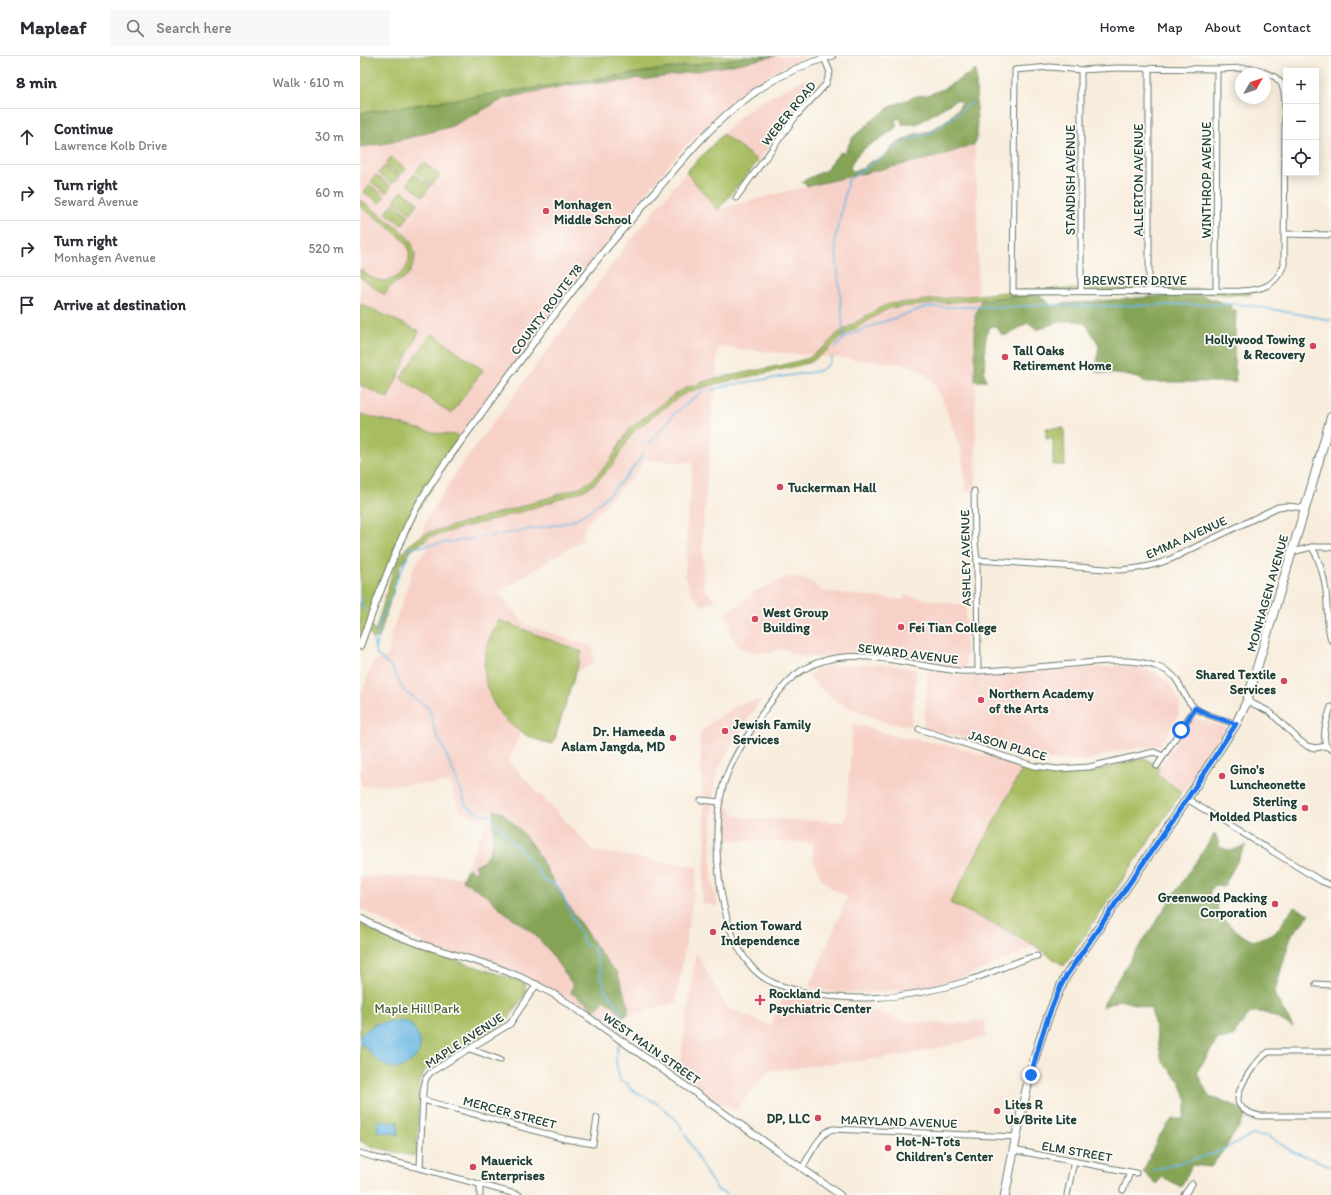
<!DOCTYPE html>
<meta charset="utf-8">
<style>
:root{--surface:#fff;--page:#f7f7f7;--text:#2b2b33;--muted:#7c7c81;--line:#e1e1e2}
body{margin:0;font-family:Itim,sans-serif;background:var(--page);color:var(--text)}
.controls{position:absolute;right:12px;top:12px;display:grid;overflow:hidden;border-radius:0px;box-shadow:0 2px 10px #0003}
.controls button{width:36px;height:36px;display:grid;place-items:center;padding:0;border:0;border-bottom:1px solid var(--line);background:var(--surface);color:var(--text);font:20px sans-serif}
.compass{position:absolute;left:875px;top:12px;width:36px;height:36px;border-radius:50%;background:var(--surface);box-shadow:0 2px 10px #0003;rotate:50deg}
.stop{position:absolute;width:12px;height:12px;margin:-9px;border:3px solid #1a73e8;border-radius:50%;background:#fff}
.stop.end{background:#1a73e8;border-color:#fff;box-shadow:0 1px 4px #0008}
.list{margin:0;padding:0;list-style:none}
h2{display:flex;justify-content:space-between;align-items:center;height:52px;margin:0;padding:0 16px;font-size:17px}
h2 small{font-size:13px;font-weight:400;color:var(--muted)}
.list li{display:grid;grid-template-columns:26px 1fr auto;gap:12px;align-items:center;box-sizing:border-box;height:56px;padding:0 16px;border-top:1px solid var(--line)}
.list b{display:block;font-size:15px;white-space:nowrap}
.list p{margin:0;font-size:13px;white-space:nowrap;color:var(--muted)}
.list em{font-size:13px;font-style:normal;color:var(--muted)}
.icon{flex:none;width:22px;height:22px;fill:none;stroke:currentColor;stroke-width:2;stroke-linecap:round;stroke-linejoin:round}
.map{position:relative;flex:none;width:971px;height:1139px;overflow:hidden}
header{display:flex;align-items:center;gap:24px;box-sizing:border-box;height:56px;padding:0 20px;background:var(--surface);border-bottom:1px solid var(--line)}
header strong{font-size:19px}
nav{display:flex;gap:22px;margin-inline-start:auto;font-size:14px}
.search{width:280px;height:36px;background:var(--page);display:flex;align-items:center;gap:10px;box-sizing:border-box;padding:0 14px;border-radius:0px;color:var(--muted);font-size:15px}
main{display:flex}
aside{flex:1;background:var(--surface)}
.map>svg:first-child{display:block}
.built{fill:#f7d1c7}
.green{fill:#a8bd61;stroke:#647d4a}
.forest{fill:#86a457;stroke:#527046;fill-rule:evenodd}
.water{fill:#6ab7e3;stroke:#447a8c}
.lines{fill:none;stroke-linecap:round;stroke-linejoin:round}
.stream{stroke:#6ab7e3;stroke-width:1.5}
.minor-casing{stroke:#6b7b6f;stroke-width:7}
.tertiary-casing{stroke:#6b7b6f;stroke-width:8}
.primary-casing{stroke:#6b7b6f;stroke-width:10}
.minor{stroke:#fff;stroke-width:5}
.tertiary{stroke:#fff;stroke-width:6}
.primary{stroke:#fff;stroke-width:8}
.route{stroke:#1a73e8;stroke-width:5}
.poi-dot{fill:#d1495b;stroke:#fdfcf7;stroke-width:1.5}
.labels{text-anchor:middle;stroke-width:3.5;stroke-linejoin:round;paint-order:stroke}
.street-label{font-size:13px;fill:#1f3d34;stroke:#fdfcf7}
.poi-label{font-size:13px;font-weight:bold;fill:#1f3d34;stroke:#fdfcf7;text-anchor:start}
.park-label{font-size:13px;fill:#486342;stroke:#fdfcf7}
</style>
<header>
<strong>Mapleaf</strong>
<div class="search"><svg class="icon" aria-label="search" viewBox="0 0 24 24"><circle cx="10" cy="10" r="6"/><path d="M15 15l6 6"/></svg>Search here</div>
<nav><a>Home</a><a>Map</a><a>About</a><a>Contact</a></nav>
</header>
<main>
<aside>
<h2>8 min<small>Walk · 610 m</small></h2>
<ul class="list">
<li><svg class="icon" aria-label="ahead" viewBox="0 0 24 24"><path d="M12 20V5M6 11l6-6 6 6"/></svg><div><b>Continue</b><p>Lawrence Kolb Drive</p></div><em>30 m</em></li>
<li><svg class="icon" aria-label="right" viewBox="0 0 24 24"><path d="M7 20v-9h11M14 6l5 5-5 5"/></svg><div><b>Turn right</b><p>Seward Avenue</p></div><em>60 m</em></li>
<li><svg class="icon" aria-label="right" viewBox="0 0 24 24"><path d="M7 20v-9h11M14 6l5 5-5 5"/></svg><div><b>Turn right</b><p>Monhagen Avenue</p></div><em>520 m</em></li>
<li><svg class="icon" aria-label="arrive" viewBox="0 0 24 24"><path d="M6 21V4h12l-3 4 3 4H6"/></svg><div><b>Arrive at destination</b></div></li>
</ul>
</aside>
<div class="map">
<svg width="971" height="1139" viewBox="0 0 971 1139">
<rect width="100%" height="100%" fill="#fdfcf7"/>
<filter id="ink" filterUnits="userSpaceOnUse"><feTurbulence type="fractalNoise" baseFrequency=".025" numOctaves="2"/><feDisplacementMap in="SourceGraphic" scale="8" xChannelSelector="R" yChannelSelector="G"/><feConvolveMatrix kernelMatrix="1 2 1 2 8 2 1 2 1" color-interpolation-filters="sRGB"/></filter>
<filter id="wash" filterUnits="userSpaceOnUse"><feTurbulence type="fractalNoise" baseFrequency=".012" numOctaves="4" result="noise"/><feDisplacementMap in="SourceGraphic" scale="16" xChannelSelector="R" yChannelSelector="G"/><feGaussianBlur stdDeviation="0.9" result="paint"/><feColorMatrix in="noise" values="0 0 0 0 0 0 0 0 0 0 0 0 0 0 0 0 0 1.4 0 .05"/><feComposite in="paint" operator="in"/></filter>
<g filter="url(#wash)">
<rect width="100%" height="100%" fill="#f8eddd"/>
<g class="built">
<path d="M 395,0 L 446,0 L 418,14 L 375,43 L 352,64 L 322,93 L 288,134 L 104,380 L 75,377 L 0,358 L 0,57 Z"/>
<path d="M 447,22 L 453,37 L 429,62 L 398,105 L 363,78 L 376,63 L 403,44 Z"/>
<path d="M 615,88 L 617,133 L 618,241 L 621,244 L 615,260 L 616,434 L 606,436 L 604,414 L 601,394 L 581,340 L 573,326 L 563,316 L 545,308 L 358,291 L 342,483 L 344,533 L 355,544 L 343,550 L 331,537 L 325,519 L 327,486 L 328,486 L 329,483 L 326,482 L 333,407 L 284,404 L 278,416 L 224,470 L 222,484 L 138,537 L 166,569 L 233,591 L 234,607 L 178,632 L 149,706 L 234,795 L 338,811 L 316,947 L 271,959 L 231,964 L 228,953 L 193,933 L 168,922 L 74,893 L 0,852 L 0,821 L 103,821 L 125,768 L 99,754 L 90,727 L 0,730 L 0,641 L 13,606 L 28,600 L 31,579 L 54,510 L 70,489 L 59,484 L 67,462 L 99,412 L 271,183 L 326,116 L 358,154 L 384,146 L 464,126 L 580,100 Z"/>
<path d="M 429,521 L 441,522 L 452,527 L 461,534 L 468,536 L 544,544 L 544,539 L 606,550 L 606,613 L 516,601 L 456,601 L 432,599 L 428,595 L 422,593 L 416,594 L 412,597 L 389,595 L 380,591 L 376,586 L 371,579 L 370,569 L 366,555 L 370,555 L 393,536 Z"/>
<path d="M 522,608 L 557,613 L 551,670 L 527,667 L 486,650 L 474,644 L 449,620 L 457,612 L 473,609 Z"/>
<path d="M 762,610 L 780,612 L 796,616 L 807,625 L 815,636 L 820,647 L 819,658 L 801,689 L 759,695 L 729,704 L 698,705 L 661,699 L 592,678 L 563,673 L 568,615 L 603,620 L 639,619 Z"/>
<path d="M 401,644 L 390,659 L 358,713 L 354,730 L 351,784 L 352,819 L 358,851 L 342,847 L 346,787 L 339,679 L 349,668 L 371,652 L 385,646 Z"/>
<path d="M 832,661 L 865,671 L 823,736 L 796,718 Z"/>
<path d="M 493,667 L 534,680 L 593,690 L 663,712 L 591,847 L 635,868 L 674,889 L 648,903 L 621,914 L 595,923 L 557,932 L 511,937 L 493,937 L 469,936 L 449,931 L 488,841 L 474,834 L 461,822 L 453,803 L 453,787 L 362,784 L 364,748 L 374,757 L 384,762 L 485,766 Z"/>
<path d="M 336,896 L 366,951 L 410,970 L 425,937 L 445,943 L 464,947 L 485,949 L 511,949 L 513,955 L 522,958 L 541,964 L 561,967 L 593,968 L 624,964 L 627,981 L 540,1000 L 408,1015 L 375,1056 L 319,1017 Z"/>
</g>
<g class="green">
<path d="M 0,0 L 395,0 L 0,57 Z"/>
<path d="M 363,78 L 398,105 L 358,154 L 326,116 Z"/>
<path d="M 31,101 L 46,113 L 40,120 L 25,108 Z"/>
<path d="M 63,107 L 80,119 L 72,129 L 56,116 Z"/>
<path d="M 24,110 L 39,121 L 33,128 L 18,117 Z"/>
<path d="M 54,118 L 71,130 L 63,140 L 47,128 Z"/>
<path d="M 16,119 L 31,130 L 26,137 L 11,126 Z"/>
<path d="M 10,129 L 25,140 L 19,147 L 4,136 Z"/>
<path d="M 42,135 L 58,147 L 51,157 L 34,145 Z"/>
<path d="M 0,144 C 9,151 18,157 27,164 C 45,177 65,192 49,217 C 44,224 38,225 32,229 C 29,231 27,236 25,239 L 0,221 L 0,213 C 6,218 11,223 18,224 C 39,229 57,206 46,187 C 39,177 11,159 0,150 Z"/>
<path d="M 33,147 L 49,159 L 42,169 L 26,157 Z"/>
<path d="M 678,233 L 836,233 L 889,235 L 891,238 L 889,239 L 836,237 L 678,238 L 530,252 L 522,256 L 480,282 L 470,292 L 451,306 L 424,313 L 351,329 L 328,336 L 317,342 L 273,376 L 253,408 L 234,428 L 223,435 L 164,455 L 69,481 L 52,494 L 40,510 L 19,582 L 16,581 L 13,583 L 7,572 L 0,591 L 0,358 L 75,377 L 104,380 L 47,472 L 9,565 L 15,577 L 35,508 L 48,490 L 60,481 L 67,477 L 163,450 L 221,431 L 231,425 L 250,405 L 269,373 L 315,338 L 326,332 L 349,324 L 423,309 L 449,302 L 467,289 L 477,278 L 519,252 L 529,248 Z"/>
<path d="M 1,248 L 59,275 L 28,342 L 0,329 L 0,251 Z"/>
<path d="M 72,277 L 123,314 L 91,358 L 41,322 Z"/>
<path d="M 686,372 L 704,372 L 705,409 L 693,409 L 693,383 L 686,383 Z"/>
<path d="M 139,564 L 222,596 L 193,688 C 133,678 105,615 139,564 Z"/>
<path d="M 784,702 L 800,711 L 796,718 L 822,736 L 704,910 L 674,889 L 648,875 L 590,847 L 663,712 L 700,718 L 730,716 Z"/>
<path d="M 0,868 L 45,888 L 135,917 L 165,927 L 166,936 L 148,964 L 142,969 L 69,1011 L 64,1016 L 59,1028 L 57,1097 L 54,1100 L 14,1091 L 0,1085 Z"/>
</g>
<g class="forest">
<path d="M 395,0 L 415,0 L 372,9 L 284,24 L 277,22 L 268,25 L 208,29 L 146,42 L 90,71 L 28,87 L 0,91 L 0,57 Z"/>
<path d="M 616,14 L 617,81 L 615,88 L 580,100 L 448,130 L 441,126 L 466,114 L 479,97 L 485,96 L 492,82 L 508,68 L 510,72 L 510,66 L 533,49 L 557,40 L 567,39 L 581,34 ZM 596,44 L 602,46 L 598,53 L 588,63 L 571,75 L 556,78 L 532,90 L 524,101 L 510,106 L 502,113 L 493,115 L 490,112 C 497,89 522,86 537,70 L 535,65 L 537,62 L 541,63 L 542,68 L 557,68 Z"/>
<path d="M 836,237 L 871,250 L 871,254 L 876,254 L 874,306 L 876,326 L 783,326 L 781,323 L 765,319 L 736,316 L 739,289 L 726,268 L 720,265 L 700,265 L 677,274 L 672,269 L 667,267 L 656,274 L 646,279 L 642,279 L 636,270 L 632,270 L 628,273 L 625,287 L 625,304 L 624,316 L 626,325 L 615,325 L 615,260 L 621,244 L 678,238 L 691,249 Z"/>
<path d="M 134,754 L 144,758 L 161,775 L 175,793 L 200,837 L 230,882 L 251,911 L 257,916 L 269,951 L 267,959 L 262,960 L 254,950 L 244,944 L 239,951 L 233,953 L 226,946 L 211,937 L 213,929 L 187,892 L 174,878 L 142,854 L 126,839 L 102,824 L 107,812 L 114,816 L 117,815 L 114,809 L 123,806 L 129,797 L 133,785 Z"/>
<path d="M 855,777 L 860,791 L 871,795 L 886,789 L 864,830 L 855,829 L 849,837 L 857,849 L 859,859 L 881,879 L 893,885 L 915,877 L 934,851 L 950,858 L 931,880 L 914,938 L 933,971 C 924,966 900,950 890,958 C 884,962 878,974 873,981 L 858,983 L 837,1016 L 849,1041 L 870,1047 L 888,1057 L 865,1092 L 851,1111 L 832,1109 L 821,1131 L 803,1121 L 796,1128 L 783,1116 L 798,1082 L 812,1063 L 823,1063 L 827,1045 L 820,1026 L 802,1005 L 791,953 L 760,944 L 742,951 L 757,924 Z"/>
</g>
<g class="water">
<path d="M 38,965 C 41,965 44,965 47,967 C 52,969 55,973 57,978 C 63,991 60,999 49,1007 C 45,1010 40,1013 34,1012 C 20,1010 9,995 0,986 L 0,979 L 15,968 Z"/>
<path d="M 18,1065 L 38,1066 L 38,1079 L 36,1079 L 35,1077 L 17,1076 Z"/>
</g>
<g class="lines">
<g class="stream">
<path d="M 484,282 L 475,184 L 488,124 L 549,83 L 573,76 L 612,46"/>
<path d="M 475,292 L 484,282 L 509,271 L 566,251 L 642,251 L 691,249 L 733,250 L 872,248 L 888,249 L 971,264"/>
<path d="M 353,334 L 368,329 L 459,315 L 468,309 L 472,301"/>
<path d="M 289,388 L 314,358 L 344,334"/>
<path d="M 0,539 L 4,554"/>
<path d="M 13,583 L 16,598 L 32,612 L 44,635 L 69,652 L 76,678 L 82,689 L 103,739 L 105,749 L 118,757 L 129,759 L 177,813 L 183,824 L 199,831 L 225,889 L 233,890 L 236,900 L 245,934 L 262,956 L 260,977"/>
<path d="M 16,591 L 19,571 L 24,555 L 33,537 L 35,527 L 48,500 L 48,492 C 91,486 135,480 178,472 C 189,470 206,468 216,463 C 239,451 269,420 283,398"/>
<path d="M 258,989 L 256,1006 L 260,1025 L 267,1027 L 270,1033 L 295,1046 L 314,1061 L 322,1072 L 346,1117 L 358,1134 L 368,1139"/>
<path d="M 793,1114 L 856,1097 L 892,1079 L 908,1080 L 933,1096 L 971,1110"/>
</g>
</g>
</g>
<g filter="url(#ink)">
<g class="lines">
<g class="minor-casing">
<g id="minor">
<path d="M 690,11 L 721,14 L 757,12 L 857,13 L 885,12 L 899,14 L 915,21 L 921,27 L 924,36 L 925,47 L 924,209 C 915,231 901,234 880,235 L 653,236 L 655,14 Z"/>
<path d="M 376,142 L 437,59 L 466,28 L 470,16 L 464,2"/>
<path d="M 924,178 L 971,179"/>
<path d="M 789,234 L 789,13"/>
<path d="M 721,235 L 721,14"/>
<path d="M 856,235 L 857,13"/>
<path d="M 614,435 L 615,486 L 617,504 L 618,615"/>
<path d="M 952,491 C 960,505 964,520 966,535 C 968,552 966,568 971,584"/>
<path d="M 932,496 L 952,491 L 971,491"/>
<path d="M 617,504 L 760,514 C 778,513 794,510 811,503 L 918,451 L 927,450 L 945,452"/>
<path d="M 887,645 L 910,656 L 939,684 L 947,690 L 955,692 L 966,690 L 971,693"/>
<path d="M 559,673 L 674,710 L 697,713 L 729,711 L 794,696 L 803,700"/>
<path d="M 966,690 C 962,678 967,663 971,651"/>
<path d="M 797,710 L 835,652"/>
<path d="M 827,743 L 961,825 L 971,829"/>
<path d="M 341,744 L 360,746"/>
<path d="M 677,900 C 654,905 633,917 610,924 C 549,944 478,950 416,928 C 406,924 397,918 390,909 C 357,870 350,778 363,730 C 372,698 410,642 434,620 C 443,613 452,608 463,605 C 504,592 557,611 599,615 C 617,616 635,614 653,613 C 677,611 701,609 724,607 C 747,605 773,602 795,610 C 825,619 817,637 835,652 C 846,660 863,663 876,668"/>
<path d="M 956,928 L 971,929"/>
<path d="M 110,993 L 140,1004"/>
<path d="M 971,996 L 909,996 C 898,1001 873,1035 879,1048 C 884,1056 892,1058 900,1060 L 971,1060"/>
<path d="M 63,1044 L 205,1083 L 233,1088 L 237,1062"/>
<path d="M 653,1094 L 776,1117"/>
<path d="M 0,1097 L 16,1102 L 60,1112 L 159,1139"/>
<path d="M 60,1112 L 63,1035 L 66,1022 L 71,1016 L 150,968 L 177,928"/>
<path d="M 442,1112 C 449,1101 460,1076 473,1073 L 656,1081"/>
<path d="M 763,1134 L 768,1122 L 770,1116"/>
<path d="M 120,1139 L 120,1129"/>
<path d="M 707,1139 L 714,1105"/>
<path d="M 824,1139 L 832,1128"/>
</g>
</g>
<g class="tertiary-casing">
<g id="tertiary">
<path d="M 0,590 C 16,547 31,503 51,462 C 62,440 76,420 90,400 C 136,338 181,274 229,214 C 250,187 273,161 296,135 C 325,101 354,65 391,39 C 415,21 444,8 472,0"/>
<path d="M 0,862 C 42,886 89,896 135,911 C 162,921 187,933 211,949 L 480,1139"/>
</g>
</g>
<g class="primary-casing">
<path id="primary" d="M 645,1139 C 659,1067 672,986 706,920 L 827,743 L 876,668 L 887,645 L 952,429 L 971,361"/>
</g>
<use href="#minor" class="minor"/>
<use href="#tertiary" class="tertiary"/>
<use href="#primary" class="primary"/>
</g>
</g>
<g class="lines" filter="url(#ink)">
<path class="route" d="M 671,1019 C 680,985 689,952 706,920 L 827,743 L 876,668 L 849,659 L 835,652 L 821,674"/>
</g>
<g class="poi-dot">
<circle cx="186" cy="155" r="4"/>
<circle cx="953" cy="290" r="4"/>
<circle cx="645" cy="301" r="4"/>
<circle cx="420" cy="431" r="4"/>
<circle cx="395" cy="563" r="4"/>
<circle cx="541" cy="571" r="4"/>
<circle cx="924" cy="625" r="4"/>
<circle cx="621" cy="644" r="4"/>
<circle cx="365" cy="675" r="4"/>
<circle cx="313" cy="682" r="4"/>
<circle cx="862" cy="720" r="4"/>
<circle cx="945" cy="752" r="4"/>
<circle cx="915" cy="848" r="4"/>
<circle cx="353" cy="876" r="4"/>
<path d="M398 938h4v4h4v4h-4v4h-4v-4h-4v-4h4z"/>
<circle cx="637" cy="1055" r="4"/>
<circle cx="458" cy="1062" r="4"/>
<circle cx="528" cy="1092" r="4"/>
<circle cx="113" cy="1111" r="4"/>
</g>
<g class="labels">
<g class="street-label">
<text transform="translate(428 57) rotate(-51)" y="5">WEBER ROAD</text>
<text transform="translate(710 124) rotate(-90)" y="5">STANDISH AVENUE</text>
<text transform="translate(778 124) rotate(-90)" y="5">ALLERTON AVENUE</text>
<text transform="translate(846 124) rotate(-90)" y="5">WINTHROP AVENUE</text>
<text x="775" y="229">BREWSTER DRIVE</text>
<text transform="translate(186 253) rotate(-53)" y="5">COUNTY ROUTE 78</text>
<text transform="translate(826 481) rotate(-24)" y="5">EMMA AVENUE</text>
<text transform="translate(605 502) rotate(-91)" y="5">ASHLEY AVENUE</text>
<text transform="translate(907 537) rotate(-74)" y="5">MONHAGEN AVENUE</text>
<text transform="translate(548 597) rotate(7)" y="5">SEWARD AVENUE</text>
<text transform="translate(648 689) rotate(16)" y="5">JASON PLACE</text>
<text transform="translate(104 984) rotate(-33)" y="5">MAPLE AVENUE</text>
<text transform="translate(292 992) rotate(35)" y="5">WEST MAIN STREET</text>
<text transform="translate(150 1056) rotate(15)" y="5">MERCER STREET</text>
<text transform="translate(539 1065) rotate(2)" y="5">MARYLAND AVENUE</text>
<text transform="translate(717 1095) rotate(10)" y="5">ELM STREET</text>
</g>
<g class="poi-label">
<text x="194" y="153">Monhagen<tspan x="194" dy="15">Middle School</tspan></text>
<text x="945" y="288" text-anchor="end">Hollywood Towing<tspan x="945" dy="15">&amp; Recovery</tspan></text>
<text x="653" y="299">Tall Oaks<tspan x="653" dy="15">Retirement Home</tspan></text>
<text x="428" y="436">Tuckerman Hall</text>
<text x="403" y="561">West Group<tspan x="403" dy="15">Building</tspan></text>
<text x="549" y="576">Fei Tian College</text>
<text x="916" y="623" text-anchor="end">Shared Textile<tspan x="916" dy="15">Services</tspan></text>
<text x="629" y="642">Northern Academy<tspan x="629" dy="15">of the Arts</tspan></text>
<text x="373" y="673">Jewish Family<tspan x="373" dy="15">Services</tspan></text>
<text x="305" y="680" text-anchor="end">Dr. Hameeda<tspan x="305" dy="15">Aslam Jangda, MD</tspan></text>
<text x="870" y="718">Gino's<tspan x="870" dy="15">Luncheonette</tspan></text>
<text x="937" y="750" text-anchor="end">Sterling<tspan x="937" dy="15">Molded Plastics</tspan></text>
<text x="907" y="846" text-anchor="end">Greenwood Packing<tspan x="907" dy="15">Corporation</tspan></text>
<text x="361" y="874">Action Toward<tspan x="361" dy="15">Independence</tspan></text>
<text x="409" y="942">Rockland<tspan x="409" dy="15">Psychiatric Center</tspan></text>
<text x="645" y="1053">Lites R<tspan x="645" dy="15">Us/Brite Lite</tspan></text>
<text x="450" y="1067" text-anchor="end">DP, LLC</text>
<text x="536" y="1090">Hot-N-Tots<tspan x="536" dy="15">Children’s Center</tspan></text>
<text x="121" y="1109">Mauerick<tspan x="121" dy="15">Enterprises</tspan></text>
</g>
<g class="park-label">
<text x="57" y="957">Maple Hill Park</text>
</g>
</g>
</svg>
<div class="controls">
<button>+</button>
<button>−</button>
<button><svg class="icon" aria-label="locate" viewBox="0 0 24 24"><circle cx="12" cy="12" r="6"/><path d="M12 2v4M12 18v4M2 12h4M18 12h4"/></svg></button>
</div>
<svg class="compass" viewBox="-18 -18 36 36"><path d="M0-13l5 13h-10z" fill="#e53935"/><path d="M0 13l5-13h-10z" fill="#7c7c81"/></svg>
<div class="stop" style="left:821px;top:674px"></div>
<div class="stop end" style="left:671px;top:1019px"></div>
</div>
</main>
